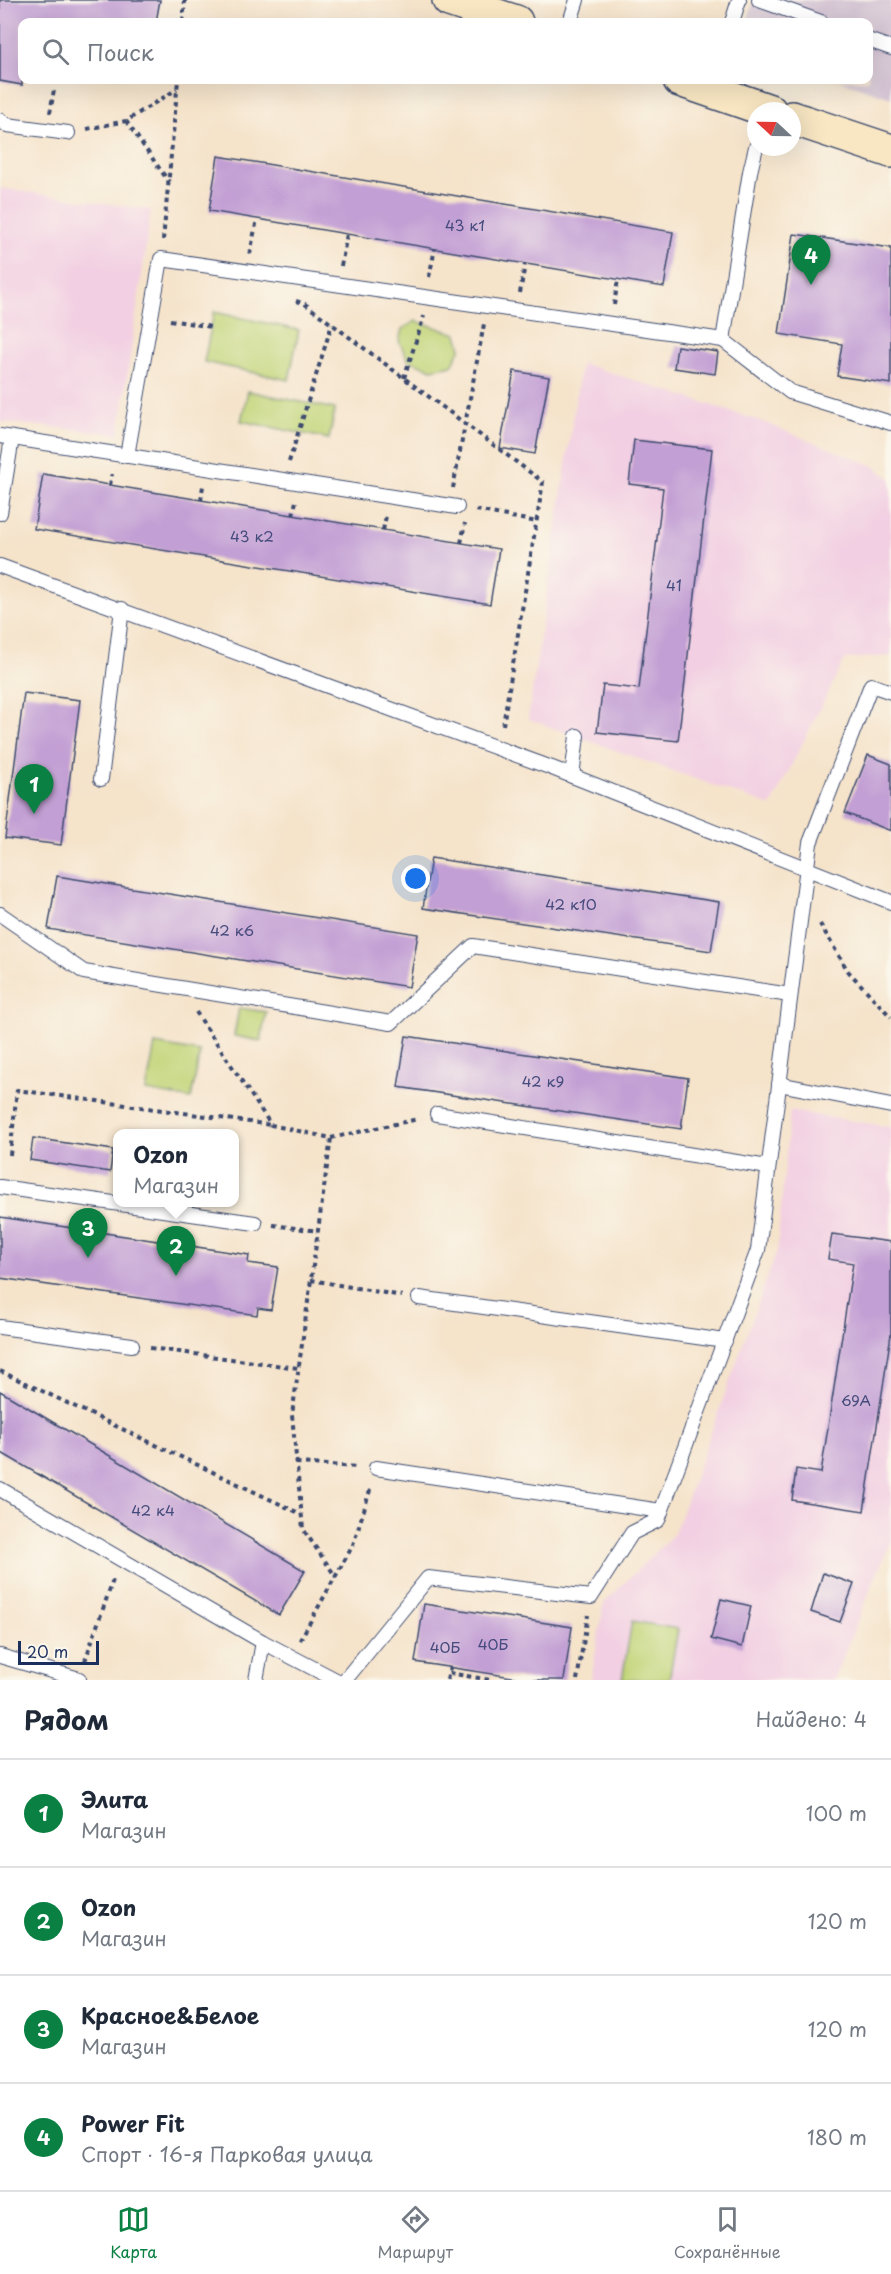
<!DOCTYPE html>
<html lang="ru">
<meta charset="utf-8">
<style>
:root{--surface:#fff;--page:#f2f2f3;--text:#1f2937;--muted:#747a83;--line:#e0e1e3;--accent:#0b8043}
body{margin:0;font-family:"Playpen Sans",sans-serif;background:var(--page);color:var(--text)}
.compass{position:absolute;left:747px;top:102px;width:54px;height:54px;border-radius:50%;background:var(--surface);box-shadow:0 6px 24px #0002;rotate:292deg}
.scale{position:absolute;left:18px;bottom:15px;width:81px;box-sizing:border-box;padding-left:6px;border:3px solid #1b2f5e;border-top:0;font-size:16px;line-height:21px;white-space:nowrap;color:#1b2f5e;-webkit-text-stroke:4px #fbf7ec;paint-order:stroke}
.you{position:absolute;left:416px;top:879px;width:21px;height:21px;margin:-15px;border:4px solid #fff;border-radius:50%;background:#1a73e8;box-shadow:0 0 0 9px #1a73e833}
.badge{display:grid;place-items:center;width:39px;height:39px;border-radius:50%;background:var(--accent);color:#fff;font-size:20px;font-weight:700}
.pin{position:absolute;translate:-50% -50px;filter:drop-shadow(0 2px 3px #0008)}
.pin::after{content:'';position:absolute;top:32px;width:21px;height:18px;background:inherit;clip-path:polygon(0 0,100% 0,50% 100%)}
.popup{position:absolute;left:113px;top:1129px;width:126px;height:78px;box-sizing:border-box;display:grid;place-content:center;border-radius:12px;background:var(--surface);filter:drop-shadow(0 2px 4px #0005);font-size:20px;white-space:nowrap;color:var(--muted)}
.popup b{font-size:22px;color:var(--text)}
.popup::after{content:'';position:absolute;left:50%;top:100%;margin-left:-12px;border:12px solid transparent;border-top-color:var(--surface)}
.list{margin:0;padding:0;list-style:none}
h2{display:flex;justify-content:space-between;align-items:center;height:78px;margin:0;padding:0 24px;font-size:26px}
h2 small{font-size:20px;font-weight:400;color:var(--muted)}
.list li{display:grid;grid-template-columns:39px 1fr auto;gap:18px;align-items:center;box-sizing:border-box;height:108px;padding:0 24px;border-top:2px solid var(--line)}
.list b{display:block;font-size:22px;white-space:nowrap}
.list p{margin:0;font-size:20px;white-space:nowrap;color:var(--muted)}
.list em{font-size:20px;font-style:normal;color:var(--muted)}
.icon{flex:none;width:33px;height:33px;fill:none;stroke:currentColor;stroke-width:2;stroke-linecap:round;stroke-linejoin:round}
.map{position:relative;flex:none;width:891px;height:1680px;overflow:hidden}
.search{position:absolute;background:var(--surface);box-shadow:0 6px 24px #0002;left:18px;right:18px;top:18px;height:66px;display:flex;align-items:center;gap:15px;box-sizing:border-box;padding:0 21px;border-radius:12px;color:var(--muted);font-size:22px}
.sheet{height:510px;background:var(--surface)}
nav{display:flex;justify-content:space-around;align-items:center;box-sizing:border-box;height:84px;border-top:2px solid var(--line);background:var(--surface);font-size:16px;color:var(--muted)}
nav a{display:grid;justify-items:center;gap:3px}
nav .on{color:var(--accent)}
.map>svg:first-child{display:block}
.built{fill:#f2cfe2}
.industrial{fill:#cfbdd0}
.green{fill:#c1d477;stroke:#6e826a;stroke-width:1.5}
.building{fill:#c29fd4}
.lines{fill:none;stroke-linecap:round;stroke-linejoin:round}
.lane-casing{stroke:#3c4a6e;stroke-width:16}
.secondary-casing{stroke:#3c4a6e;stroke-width:36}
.path{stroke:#3c4a6e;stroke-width:4;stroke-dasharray:4.5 4.5;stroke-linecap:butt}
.lane{stroke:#fff;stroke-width:14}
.secondary{stroke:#f9e7c3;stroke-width:33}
.labels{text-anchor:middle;stroke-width:4.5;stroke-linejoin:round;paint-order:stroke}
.number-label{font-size:15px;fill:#454b7c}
</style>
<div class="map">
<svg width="891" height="1680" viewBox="0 0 891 1680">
<rect width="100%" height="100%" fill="#fbf7ec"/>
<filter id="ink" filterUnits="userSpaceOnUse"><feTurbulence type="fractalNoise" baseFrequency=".0167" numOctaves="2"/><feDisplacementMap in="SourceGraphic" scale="12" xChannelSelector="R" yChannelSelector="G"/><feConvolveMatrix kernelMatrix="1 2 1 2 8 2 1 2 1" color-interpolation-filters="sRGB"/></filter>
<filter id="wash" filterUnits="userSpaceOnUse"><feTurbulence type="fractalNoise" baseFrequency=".008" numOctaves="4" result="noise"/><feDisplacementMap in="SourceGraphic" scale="24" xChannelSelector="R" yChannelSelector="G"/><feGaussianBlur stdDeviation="1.35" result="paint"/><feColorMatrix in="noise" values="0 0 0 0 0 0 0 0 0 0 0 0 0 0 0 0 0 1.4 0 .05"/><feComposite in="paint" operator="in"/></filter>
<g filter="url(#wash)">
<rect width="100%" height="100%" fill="#f5e3ca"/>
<g class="built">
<path d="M 0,188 L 151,210 L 119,434 L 0,422 Z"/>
<path d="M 581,363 L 760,421 L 874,466 L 891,479 L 891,656 L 845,659 L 771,806 L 528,719 Z"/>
<path d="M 790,1111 L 891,1127 L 891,1540 L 833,1680 L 591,1680 L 604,1603 L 674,1534 L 777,1251 Z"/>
</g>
<path class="industrial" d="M 754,0 L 891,0 L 891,98 L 838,80 L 868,80 L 868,22 L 747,22 Z"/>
<g class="green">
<path d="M 214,312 L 299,330 L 289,380 L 204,362 Z"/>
<path d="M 416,321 L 457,334 L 461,348 L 452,365 L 432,369 L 408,360 L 399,341 L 402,329 Z"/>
<path d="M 248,391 L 335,409 L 329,439 L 241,421 Z"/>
<path d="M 239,1008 L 266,1012 L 261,1041 L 234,1036 Z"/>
<path d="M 155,1044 L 200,1052 L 191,1099 L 146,1091 Z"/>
<path d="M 632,1621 L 678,1629 L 669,1680 L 622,1680 Z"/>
</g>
<g id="blocks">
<g class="building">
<path d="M 0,0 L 160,0 L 156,22 L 22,22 L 22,85 L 0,81 Z"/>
<path d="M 218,156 L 673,232 L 664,287 L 209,211 Z"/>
<path d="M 794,234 L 891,248 L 891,384 L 837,376 L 842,344 L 779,334 Z"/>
<path d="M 677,346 L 718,352 L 715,374 L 674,368 Z"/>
<path d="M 514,371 L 549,377 L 535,454 L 500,448 Z"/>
<path d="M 634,440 L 712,449 L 678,741 L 597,732 L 603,685 L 639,689 L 663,488 L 629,484 Z"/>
<path d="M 43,474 L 499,549 L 490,604 L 34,529 Z"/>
<path d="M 24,693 L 80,700 L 61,845 L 5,838 Z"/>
<path d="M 868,755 L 891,764 L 891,831 L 845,813 Z"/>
<path d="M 431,858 L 719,902 L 711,951 L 423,908 Z"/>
<path d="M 57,876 L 418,934 L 409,987 L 48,929 Z"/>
<path d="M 406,1036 L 688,1078 L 681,1129 L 398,1087 Z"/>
<path d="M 33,1138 L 113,1150 L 110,1172 L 30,1160 Z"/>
<path d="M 0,1217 L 249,1255 L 248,1263 L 278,1267 L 271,1310 L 258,1308 L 257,1315 L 0,1278 Z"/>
<path d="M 832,1234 L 891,1242 L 891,1334 L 864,1511 L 792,1500 L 796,1469 L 821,1473 L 853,1263 L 828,1259 Z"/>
<path d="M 0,1391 L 305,1571 L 279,1615 L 0,1452 Z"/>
<path d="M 823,1573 L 854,1584 L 840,1622 L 811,1612 Z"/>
<path d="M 721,1599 L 751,1606 L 742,1647 L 711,1639 Z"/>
<path d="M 424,1604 L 572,1627 L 564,1680 L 532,1680 L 415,1662 Z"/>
</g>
</g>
</g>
<g filter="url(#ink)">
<use href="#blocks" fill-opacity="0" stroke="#3c4a6e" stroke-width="1.5"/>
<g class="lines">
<g class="lane-casing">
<g id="lane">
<path d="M 759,0 L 821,22"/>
<path d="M 570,22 L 577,0"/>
<path d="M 732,22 L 739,0"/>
<path d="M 868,40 L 891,48"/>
<path d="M 0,120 L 7,125 L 68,133"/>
<path d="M 723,340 L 790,392 L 891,423"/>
<path d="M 0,436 L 457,507"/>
<path d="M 127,456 L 161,259 L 723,340 L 750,172 L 756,147"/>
<path d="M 0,513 L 12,438"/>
<path d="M 0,566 L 552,768 L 891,902"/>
<path d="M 572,776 L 577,736"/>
<path d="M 101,779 L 122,609"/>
<path d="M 0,914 L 84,972 L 391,1023 L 473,946 L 790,995"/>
<path d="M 779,1084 L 891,1106"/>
<path d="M 437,1114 L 768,1167"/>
<path d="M 0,1187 L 255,1223"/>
<path d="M 419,1298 L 725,1341"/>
<path d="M 0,1327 L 132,1345"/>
<path d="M 376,1468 L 661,1511"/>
<path d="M 0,1489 L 263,1642 L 336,1680"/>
<path d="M 0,1656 L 79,1679"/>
<path d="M 256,1680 L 263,1642"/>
<path d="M 345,1680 L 428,1578 L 591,1597 L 632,1533 L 658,1520 L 758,1250 L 810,843 L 871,685 L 891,692"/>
</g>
</g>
<g class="secondary-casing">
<g id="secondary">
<path d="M 449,0 L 516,22"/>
<path d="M 680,80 L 770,111"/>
<path d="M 792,118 L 891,151"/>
</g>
</g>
<g class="path">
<path d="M 183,22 L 185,0"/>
<path d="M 50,113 L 54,90"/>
<path d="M 126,121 L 169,182"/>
<path d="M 87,129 L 126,121 L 177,89"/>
<path d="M 163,240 L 178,80"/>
<path d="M 250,254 L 257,219"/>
<path d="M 341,266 L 347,234"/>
<path d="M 429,277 L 435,249"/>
<path d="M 520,293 L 525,264"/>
<path d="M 296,301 L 305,304 L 543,482 L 503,725"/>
<path d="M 614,305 L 618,279"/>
<path d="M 170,320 L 211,327"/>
<path d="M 404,378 L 424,316"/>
<path d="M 289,462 L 332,324"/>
<path d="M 110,485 L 112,474"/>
<path d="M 453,488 L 484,324"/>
<path d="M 201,500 L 203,486"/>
<path d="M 476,510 L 537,522"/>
<path d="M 293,515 L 296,501"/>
<path d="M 383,530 L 386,516"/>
<path d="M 461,543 L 465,523"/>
<path d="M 820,924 L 848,971 L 891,1017"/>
<path d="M 196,1012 L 271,1125 L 331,1138 L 292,1415 L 303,1529 L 336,1577"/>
<path d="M 331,1138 L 418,1119"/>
<path d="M 10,1155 L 17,1090 L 271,1125"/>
<path d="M 273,1225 L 318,1231"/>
<path d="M 311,1280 L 402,1296"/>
<path d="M 150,1348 L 298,1368"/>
<path d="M 0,1371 L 301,1514"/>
<path d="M 296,1463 L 358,1467"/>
<path d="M 300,1640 L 353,1545 L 371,1487"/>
<path d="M 85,1661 L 114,1577"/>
<path d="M 449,1673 L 491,1680"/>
<path d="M 447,1680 L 450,1667"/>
<path d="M 577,1680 L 588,1615"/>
</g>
<use href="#lane" class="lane"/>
<use href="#secondary" class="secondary"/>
</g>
</g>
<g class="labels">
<g class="number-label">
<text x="465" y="231">43 к1</text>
<text x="252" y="542">43 к2</text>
<text x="674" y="591">41</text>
<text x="571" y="910">42 к10</text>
<text x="232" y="936">42 к6</text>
<text x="543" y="1087">42 к9</text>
<text x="856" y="1406">69А</text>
<text x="153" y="1516">42 к4</text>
<text x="493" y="1650">40Б</text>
<text x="445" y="1653">40Б</text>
</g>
</g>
</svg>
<svg class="compass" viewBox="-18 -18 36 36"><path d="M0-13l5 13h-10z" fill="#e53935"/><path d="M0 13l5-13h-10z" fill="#747a83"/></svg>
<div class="scale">20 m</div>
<div class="you"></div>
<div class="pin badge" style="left:34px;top:814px">1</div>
<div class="pin badge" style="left:176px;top:1276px">2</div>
<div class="popup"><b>Ozon</b>Магазин</div>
<div class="pin badge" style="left:88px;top:1258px">3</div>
<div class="pin badge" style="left:811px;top:285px">4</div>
<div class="search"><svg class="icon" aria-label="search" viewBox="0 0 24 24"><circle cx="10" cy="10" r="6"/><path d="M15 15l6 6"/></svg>Поиск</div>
</div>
<section class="sheet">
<h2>Рядом<small>Найдено: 4</small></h2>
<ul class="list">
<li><span class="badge">1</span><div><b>Элита</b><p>Магазин</p></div><em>100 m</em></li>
<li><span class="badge">2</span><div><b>Ozon</b><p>Магазин</p></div><em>120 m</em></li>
<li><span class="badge">3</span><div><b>Красное&amp;Белое</b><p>Магазин</p></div><em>120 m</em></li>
<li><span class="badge">4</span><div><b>Power Fit</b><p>Спорт · 16-я Парковая улица</p></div><em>180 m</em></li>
</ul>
</section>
<nav>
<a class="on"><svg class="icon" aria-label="map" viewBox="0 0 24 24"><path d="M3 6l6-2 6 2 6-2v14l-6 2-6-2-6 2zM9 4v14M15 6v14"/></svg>Карта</a>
<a><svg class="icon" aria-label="directions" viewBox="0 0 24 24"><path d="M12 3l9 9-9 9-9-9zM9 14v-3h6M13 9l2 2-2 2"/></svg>Маршрут</a>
<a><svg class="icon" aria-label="saved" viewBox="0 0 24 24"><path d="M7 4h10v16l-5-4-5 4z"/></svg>Сохранённые</a>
</nav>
